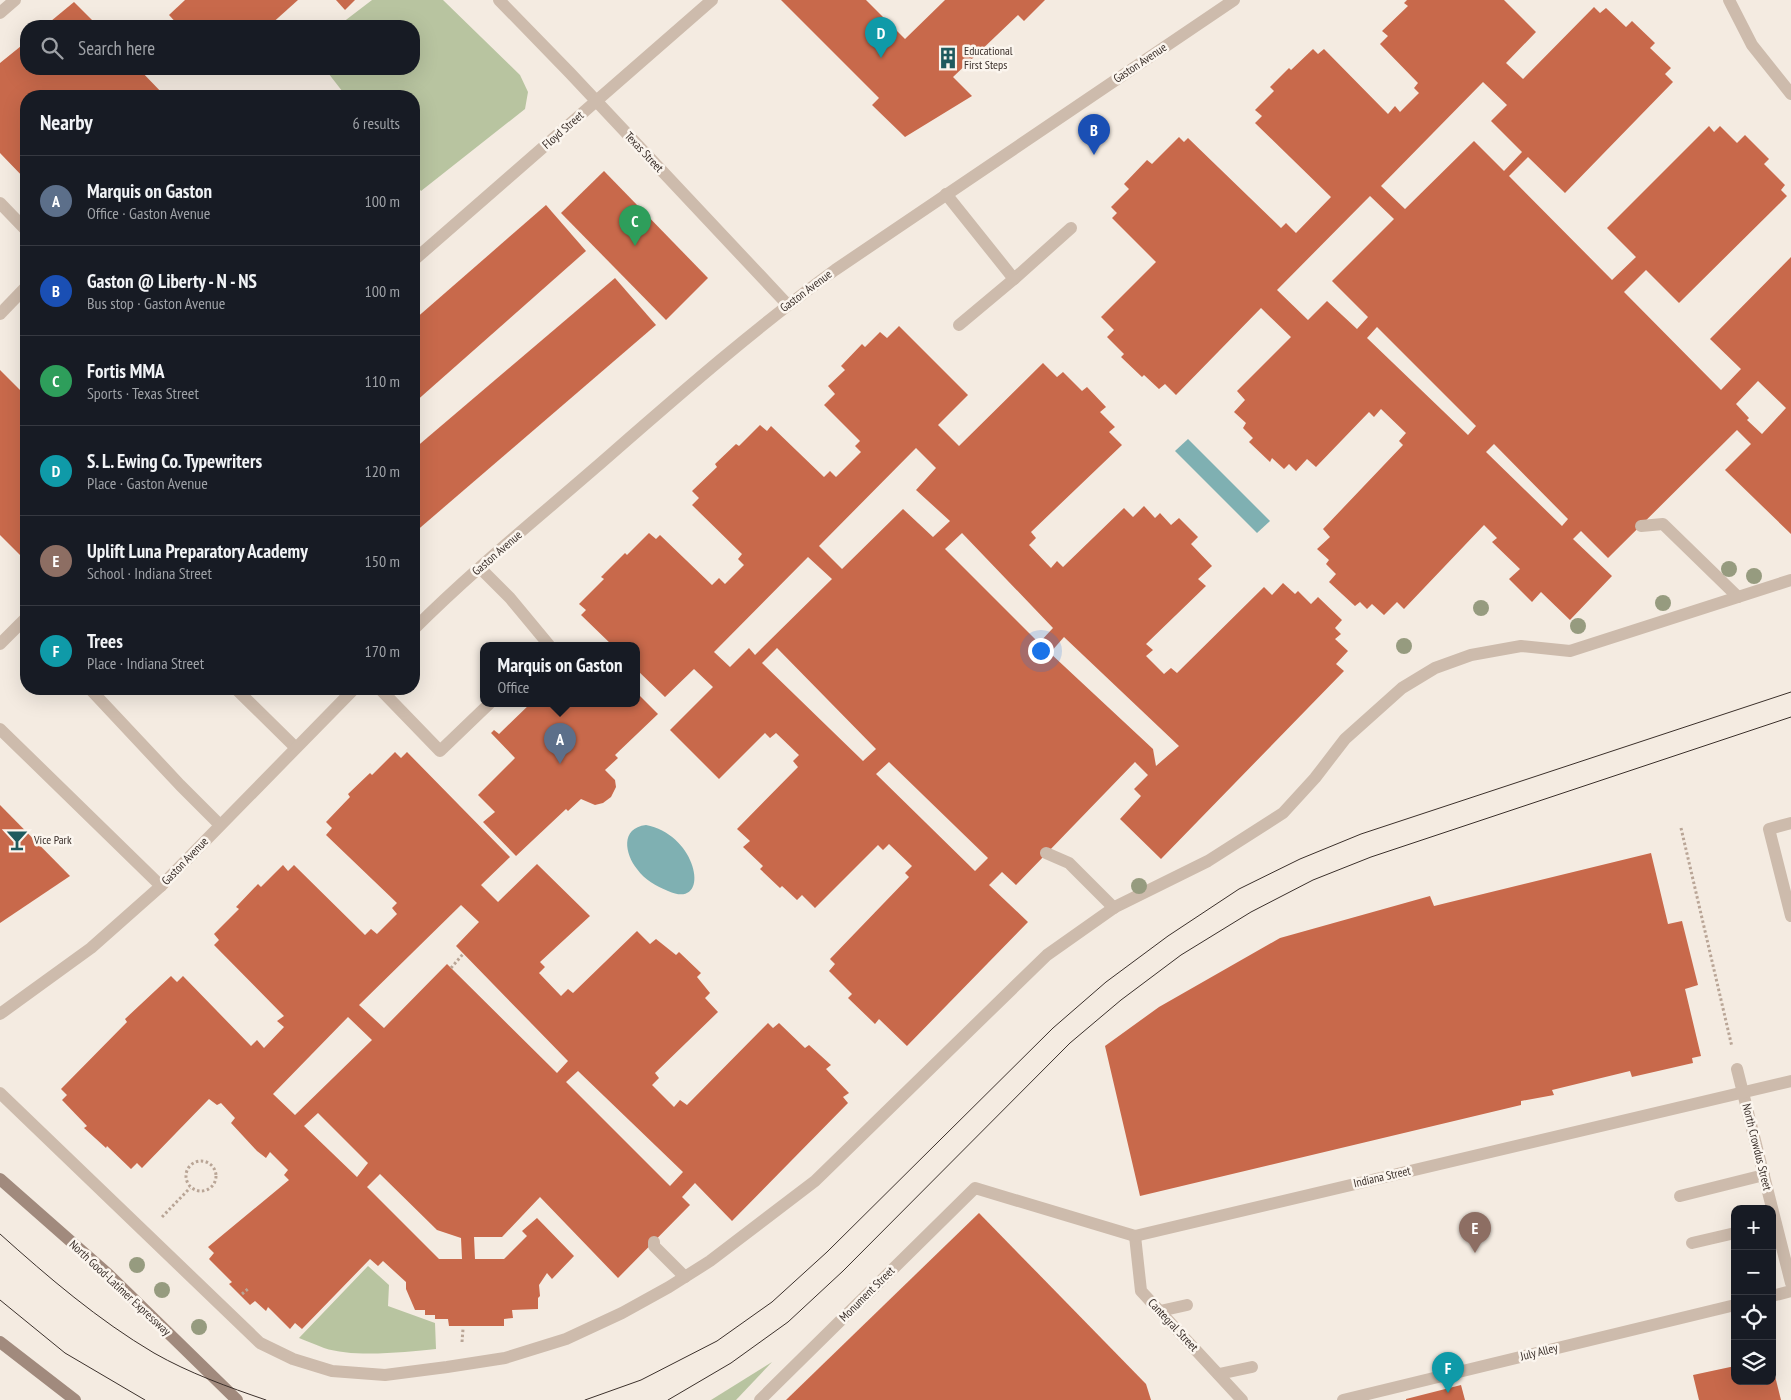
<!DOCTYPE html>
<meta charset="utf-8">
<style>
:root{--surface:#171b24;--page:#20242c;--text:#f1f3f6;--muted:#9ea1a6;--line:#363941;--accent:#1a73e8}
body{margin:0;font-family:"PT Sans Narrow",sans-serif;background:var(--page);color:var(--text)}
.controls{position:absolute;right:15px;bottom:15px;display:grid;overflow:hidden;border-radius:10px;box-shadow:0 5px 20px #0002}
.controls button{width:45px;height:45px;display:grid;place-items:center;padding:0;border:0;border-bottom:1px solid var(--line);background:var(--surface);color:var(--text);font:25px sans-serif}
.you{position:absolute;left:1040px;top:650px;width:18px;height:18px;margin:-12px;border:4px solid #fff;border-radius:50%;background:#1a73e8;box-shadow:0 0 0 8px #1a73e833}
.badge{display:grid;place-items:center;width:32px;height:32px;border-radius:50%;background:var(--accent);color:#fff;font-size:16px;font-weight:700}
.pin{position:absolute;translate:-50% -41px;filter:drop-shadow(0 1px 2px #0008)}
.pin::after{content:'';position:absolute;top:26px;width:18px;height:15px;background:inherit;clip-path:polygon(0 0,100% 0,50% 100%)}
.popup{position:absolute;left:480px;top:642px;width:160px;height:65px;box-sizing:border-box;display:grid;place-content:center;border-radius:10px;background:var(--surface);filter:drop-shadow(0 1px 4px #0005);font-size:16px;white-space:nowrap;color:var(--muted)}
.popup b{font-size:19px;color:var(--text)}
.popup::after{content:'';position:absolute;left:50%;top:100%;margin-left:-10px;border:10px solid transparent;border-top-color:var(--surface)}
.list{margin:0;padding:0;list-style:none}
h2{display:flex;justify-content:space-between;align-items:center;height:65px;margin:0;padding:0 20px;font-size:21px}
h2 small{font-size:16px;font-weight:400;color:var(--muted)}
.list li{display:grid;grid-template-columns:32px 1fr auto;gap:15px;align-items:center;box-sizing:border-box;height:90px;padding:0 20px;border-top:1px solid var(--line)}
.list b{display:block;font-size:19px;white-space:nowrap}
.list p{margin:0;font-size:16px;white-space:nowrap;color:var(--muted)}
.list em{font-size:16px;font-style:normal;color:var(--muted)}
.icon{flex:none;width:28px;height:28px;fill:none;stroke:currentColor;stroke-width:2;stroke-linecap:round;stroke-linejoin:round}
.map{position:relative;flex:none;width:1791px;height:1400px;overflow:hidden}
.search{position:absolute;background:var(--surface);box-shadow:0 5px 20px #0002;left:20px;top:20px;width:400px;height:55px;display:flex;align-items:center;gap:12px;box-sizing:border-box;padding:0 18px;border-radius:20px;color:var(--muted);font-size:19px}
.panel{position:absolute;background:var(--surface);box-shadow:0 5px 20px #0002;left:20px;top:90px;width:400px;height:605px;border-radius:20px}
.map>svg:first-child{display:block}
.green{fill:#b8c4a0}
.water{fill:#7fb0b2}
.building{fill:#c8694b;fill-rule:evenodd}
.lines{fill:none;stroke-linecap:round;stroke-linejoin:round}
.path{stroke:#b9a596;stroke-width:3;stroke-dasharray:2.5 2.5;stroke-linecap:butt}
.service{stroke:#cdbbac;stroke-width:12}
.minor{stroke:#cdbbac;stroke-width:12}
.tertiary{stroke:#cdbbac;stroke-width:12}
.secondary{stroke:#a18a7d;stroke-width:12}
.tram{stroke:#3b302b;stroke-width:1}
.tree{fill:#969b7f}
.labels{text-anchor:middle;stroke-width:5;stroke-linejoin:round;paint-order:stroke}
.poi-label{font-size:12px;fill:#3b302b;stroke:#fbf5ee;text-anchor:start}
.street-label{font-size:12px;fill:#3b302b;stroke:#fbf5ee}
</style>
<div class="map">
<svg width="1791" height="1400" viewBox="0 0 1791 1400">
<rect width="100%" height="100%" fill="#f4ebe1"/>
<g class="green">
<path d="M 372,0 L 443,0 L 520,75 L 528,92 L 525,109 L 421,191 L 414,182 L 414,96 L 346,96 L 325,69 L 414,69 L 414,26 L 338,26 Z"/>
<path d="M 368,1266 L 389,1285 L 388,1306 L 435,1323 L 436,1349 C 405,1352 354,1358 324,1348 C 316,1345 307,1341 299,1338 Z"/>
<path d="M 772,1362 L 736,1400 L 711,1400 Z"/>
</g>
<g class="water">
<path d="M 1188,439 L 1270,521 L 1257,533 L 1175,451 Z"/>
<path d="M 646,825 C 699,835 712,911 668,891 C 656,886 645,880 637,869 C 625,854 620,828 646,825 Z"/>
</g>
<g class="building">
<path d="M 185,0 L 298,0 L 269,26 L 179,26 L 169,15 Z"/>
<path d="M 336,0 L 355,0 L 345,10 Z"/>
<path d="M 781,0 L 866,0 L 905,39 L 945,0 L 1045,0 L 1024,21 L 1018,15 L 953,77 L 972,96 L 905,137 L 872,105 L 879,98 Z"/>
<path d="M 1407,0 L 1504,0 L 1536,32 L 1506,63 L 1523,79 L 1594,7 L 1600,13 L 1606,8 L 1626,27 L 1632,21 L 1655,43 L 1650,48 L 1671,68 L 1665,74 L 1673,82 L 1565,193 L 1528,157 L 1509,176 L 1612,280 L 1636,257 L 1607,228 L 1709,126 L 1714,132 L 1720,126 L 1737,143 L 1745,135 L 1769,159 L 1764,164 L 1785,185 L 1781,190 L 1787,196 L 1679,303 L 1646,270 L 1624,292 L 1721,390 L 1741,369 L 1710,339 L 1791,257 L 1791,534 L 1725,470 L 1751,444 L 1737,430 L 1608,558 L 1581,531 L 1573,539 L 1612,576 L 1570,620 L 1541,592 L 1532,602 L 1509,579 L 1520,569 L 1492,542 L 1497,538 L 1484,525 L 1404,609 L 1397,602 L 1384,615 L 1372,604 L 1367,609 L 1360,602 L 1355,606 L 1329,582 L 1336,574 L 1326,564 L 1329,560 L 1317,549 L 1330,537 L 1323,529 L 1403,445 L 1399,441 L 1406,433 L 1381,409 L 1374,417 L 1369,412 L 1316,467 L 1307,459 L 1296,471 L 1289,464 L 1284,469 L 1272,458 L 1270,462 L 1249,442 L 1253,438 L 1243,428 L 1246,423 L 1234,412 L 1245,400 L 1237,391 L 1291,337 L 1261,308 L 1176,395 L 1165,384 L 1159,389 L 1144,375 L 1142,377 L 1121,357 L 1124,354 L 1107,337 L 1114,330 L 1101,317 L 1156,262 L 1112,218 L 1117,213 L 1111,207 L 1129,189 L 1124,184 L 1147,160 L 1152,164 L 1179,137 L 1184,142 L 1188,138 L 1281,228 L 1286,223 L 1296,233 L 1331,197 L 1255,123 L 1262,116 L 1255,110 L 1274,91 L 1270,87 L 1289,68 L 1291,70 L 1313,49 L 1318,54 L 1324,49 L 1388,114 L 1395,106 L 1400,112 L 1419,93 L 1414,88 L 1418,83 L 1380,44 L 1388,36 L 1382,31 L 1408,6 L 1404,3 ZM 1483,82 L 1507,105 L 1491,121 L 1522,152 L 1504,171 L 1474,141 L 1405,209 L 1381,186 ZM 1370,196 L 1394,219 L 1332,281 L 1368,317 L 1357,329 L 1327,301 L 1308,320 L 1277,290 ZM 1377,327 L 1476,426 L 1468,435 L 1367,338 ZM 1758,381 L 1786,408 L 1762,434 L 1747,420 L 1749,418 L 1736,404 ZM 1494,444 L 1568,519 L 1562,526 L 1486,452 Z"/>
<path d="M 74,2 L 98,26 L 45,26 Z"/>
<path d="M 26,42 L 26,69 L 139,69 L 165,96 L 26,96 L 26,180 L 0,153 L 0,63 Z"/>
<path d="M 604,171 L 708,278 L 666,320 L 561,213 Z"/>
<path d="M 546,205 L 586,251 L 414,403 L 414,320 Z"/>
<path d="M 615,278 L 656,325 L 414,533 L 414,449 Z"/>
<path d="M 899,326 L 968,395 L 938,425 L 959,446 L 1043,363 L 1057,377 L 1063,372 L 1082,391 L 1087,387 L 1106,407 L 1100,412 L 1115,427 L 1109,432 L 1122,445 L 1031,532 L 1036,538 L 1029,545 L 1051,568 L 1057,561 L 1063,567 L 1124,508 L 1133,517 L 1144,506 L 1155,518 L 1160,513 L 1171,525 L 1179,518 L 1198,537 L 1191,544 L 1212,566 L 1198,579 L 1206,586 L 1146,644 L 1153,650 L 1146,656 L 1164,674 L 1171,668 L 1177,673 L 1264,587 L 1272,595 L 1283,583 L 1295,594 L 1298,591 L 1311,604 L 1318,597 L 1342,620 L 1335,628 L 1341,634 L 1335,639 L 1348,651 L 1336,664 L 1344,671 L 1161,859 L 1120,819 L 1141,796 L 1134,789 L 1148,775 L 1135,762 L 1016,885 L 1002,872 L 989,885 L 1028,922 L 907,1046 L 879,1019 L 875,1024 L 848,998 L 852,994 L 829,971 L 835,964 L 830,959 L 909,877 L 905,873 L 912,866 L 889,844 L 883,850 L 878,845 L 815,908 L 802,895 L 797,900 L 782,886 L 780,888 L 760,869 L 763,866 L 743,847 L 750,841 L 737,829 L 798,767 L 793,761 L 799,755 L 776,733 L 770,738 L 765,733 L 719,779 L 670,730 L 713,687 L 694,669 L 665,697 L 636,669 L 636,645 L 612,645 L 581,615 L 586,610 L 579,604 L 604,579 L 601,577 L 625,553 L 627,555 L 649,533 L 656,539 L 660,535 L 712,585 L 719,578 L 725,584 L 744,565 L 738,559 L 742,554 L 692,505 L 699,498 L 692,491 L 717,467 L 715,464 L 736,444 L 739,446 L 760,425 L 767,431 L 771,426 L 824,477 L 830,471 L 836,477 L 861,452 L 855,446 L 860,441 L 824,405 L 835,394 L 828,386 L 845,370 L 841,366 L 862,344 L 865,347 L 880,332 L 887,338 ZM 916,448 L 936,468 L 916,490 L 950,521 L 933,537 L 903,509 L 842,569 L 819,546 ZM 962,533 L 1053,628 L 1039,643 L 945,549 ZM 808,557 L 832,579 L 755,655 L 749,648 L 730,667 L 714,652 ZM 1064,637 L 1179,746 L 1156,766 L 1153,749 L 1050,653 ZM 777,648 L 876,749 L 863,761 L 762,663 ZM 889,762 L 988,858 L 975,871 L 876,774 Z"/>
<path d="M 0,370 L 26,396 L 26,551 L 21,556 L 0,535 Z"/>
<path d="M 636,692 L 658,714 L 615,755 L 618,758 L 605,770 L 615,780 L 616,787 L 611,797 L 603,803 L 595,805 L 581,799 L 568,811 L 566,809 L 516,856 L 483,822 L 495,812 L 478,795 L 515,758 L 491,733 L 494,730 L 499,734 L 531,703 L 566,703 L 568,705 L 571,703 L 636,703 Z"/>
<path d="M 395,752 L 401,758 L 407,752 L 510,857 L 481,885 L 498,902 L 537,864 L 590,916 L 540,962 L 545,967 L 539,973 L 561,996 L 568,989 L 573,993 L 637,931 L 650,944 L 656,939 L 676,955 L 679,952 L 701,973 L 697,977 L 710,993 L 705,998 L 718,1012 L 655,1073 L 659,1078 L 652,1085 L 674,1107 L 680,1100 L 687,1105 L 768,1023 L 773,1028 L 779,1023 L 805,1048 L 809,1045 L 831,1065 L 826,1069 L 849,1093 L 843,1097 L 848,1103 L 732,1221 L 695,1183 L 682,1197 L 690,1205 L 618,1278 L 540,1197 L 502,1237 L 474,1237 L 475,1259 L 504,1259 L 527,1236 L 522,1231 L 537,1218 L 574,1256 L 552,1279 L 547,1273 L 539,1285 L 540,1296 L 538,1298 L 538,1309 L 512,1310 L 513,1318 L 504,1319 L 504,1326 L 449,1326 L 448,1319 L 435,1319 L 435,1315 L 425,1315 L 425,1310 L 415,1310 L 406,1289 L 406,1282 L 383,1261 L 378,1266 L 370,1259 L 302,1329 L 295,1323 L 290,1329 L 268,1307 L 266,1311 L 255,1301 L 250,1305 L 229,1284 L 232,1282 L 209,1259 L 214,1253 L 208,1247 L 289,1180 L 284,1175 L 288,1170 L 270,1152 L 266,1158 L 257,1151 L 231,1123 L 235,1118 L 221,1103 L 217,1105 L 209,1099 L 142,1168 L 137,1163 L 131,1169 L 107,1146 L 106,1148 L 84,1128 L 87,1126 L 62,1100 L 67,1095 L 61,1089 L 127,1022 L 125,1019 L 171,976 L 177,982 L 183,976 L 251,1046 L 257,1040 L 264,1048 L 284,1027 L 277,1021 L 284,1016 L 214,945 L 219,940 L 214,934 L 239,909 L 236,907 L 258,884 L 261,887 L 283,865 L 288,871 L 294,865 L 365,935 L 371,929 L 377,934 L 397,914 L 392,908 L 397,903 L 326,835 L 332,828 L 326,822 L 350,797 L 348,794 L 370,773 L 372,775 ZM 461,905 L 479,922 L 456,946 L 568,1061 L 557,1073 L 447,964 L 384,1028 L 359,1005 ZM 348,1017 L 372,1040 L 295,1115 L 273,1094 ZM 578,1071 L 683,1172 L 670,1186 L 566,1082 ZM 318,1113 L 368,1163 L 357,1177 L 304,1126 ZM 380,1174 L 437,1230 L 461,1238 L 462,1259 L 439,1259 L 367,1187 Z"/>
<path d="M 0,805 L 70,876 L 0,923 Z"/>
<path d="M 1651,853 L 1668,924 L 1682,921 L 1698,985 L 1685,989 L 1701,1056 L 1692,1058 L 1693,1063 L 1632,1077 L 1630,1071 L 1552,1090 L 1554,1095 L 1521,1101 L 1521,1105 L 1140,1196 L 1105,1046 L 1159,1007 L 1280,938 L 1430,896 L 1434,906 Z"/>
<path d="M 979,1213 L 1146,1384 L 1151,1400 L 786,1400 Z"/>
<path d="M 1735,1366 L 1735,1381 L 1772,1381 L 1773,1368 L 1781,1400 L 1699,1400 L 1693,1375 Z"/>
<path d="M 1461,1385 L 1465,1400 L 1406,1400 L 1406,1399 Z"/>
</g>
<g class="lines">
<g class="path">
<path d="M 1681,828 L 1732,1047"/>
<path d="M 451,968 L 463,954"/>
<circle cx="201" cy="1176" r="15"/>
<path d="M 162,1217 L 190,1188"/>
<path d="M 242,1294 L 249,1288"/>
<path d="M 462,1342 L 463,1329"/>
</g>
<g class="service">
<path d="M 946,194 L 1014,279 L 1071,228"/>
<path d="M 959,325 L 1014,279"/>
<path d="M 1641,526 L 1663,524 L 1738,597"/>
<path d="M 480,568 L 510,598 L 549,645"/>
<path d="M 90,689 L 180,785 L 220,825"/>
<path d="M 236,689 L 295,747"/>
<path d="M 380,689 L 440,751 L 490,703"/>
<path d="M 0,729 L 161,886"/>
<path d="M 1791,823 L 1769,829 L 1791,916"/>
<path d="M 1046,853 L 1069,863 L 1114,908"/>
<path d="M 0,1093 L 260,1343 L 293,1359 L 332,1371 L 385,1375 L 447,1367 L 505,1358 L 566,1339 L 622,1313 L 669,1287 L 710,1261 L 815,1181 L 1047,955 L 1115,907 L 1208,861 L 1283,813 L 1315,778 L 1345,739 L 1402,688 L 1435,668 L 1471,655 L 1521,646 L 1570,651 L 1791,580"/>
<path d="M 1680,1196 L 1764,1175"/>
<path d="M 1135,1236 L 1141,1291 L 1242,1400"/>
<path d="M 654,1242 L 654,1246 L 685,1277"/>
<path d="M 1692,1243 L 1735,1233"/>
<path d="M 1772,1296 L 1791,1291"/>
<path d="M 1160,1311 L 1187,1305"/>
<path d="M 1219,1374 L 1252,1367"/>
<path d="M 1343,1400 L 1735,1305"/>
</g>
<g class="minor">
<path d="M 499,0 L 570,73 L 787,304"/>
<path d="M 0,13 L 15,0"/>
<path d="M 0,203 L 26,230"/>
<path d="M 414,260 L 712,0"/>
<path d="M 0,314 L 26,287"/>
<path d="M 0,644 L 26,618"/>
<path d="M 1737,1069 L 1791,1283"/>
<path d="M 760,1400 L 975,1188 L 1135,1236 L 1791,1081"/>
</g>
<g class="tertiary">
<path d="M 1729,0 L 1752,45 L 1791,94"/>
<path d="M 414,629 C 471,572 534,521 595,468 C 673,400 751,331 835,270 L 1234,0"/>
<path d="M 0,1014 L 91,948 L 161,886 L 354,689"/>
</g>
<g class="secondary">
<path d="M 0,1179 L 109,1275 L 237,1400"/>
<path d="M 0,1342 L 75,1400"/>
</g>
<g class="tram">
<path d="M 0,1234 C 48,1277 98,1320 154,1353 C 189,1373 228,1387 266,1400"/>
<path d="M 0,1300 L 65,1353 L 145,1400"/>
<path d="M 585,1400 L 641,1380 L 717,1341 L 772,1302 L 827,1252 L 1053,1028 L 1106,982 L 1168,936 L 1239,889 L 1300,859 L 1361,834 L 1791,692"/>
<path d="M 668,1400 L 731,1363 L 788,1322 L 843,1271 L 1070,1043 L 1121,1000 L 1181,955 L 1251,912 L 1313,880 L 1371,857 L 1791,717"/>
</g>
</g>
<g class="tree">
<circle cx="1729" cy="569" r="8"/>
<circle cx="1754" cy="576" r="8"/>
<circle cx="1663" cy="603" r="8"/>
<circle cx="1481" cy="608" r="8"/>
<circle cx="1578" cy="626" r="8"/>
<circle cx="1404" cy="646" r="8"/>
<circle cx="1139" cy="886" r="8"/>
<circle cx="137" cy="1265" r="8"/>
<circle cx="162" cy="1290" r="8"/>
<circle cx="199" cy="1327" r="8"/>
</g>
<defs>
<g id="building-bare" transform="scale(1.725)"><path d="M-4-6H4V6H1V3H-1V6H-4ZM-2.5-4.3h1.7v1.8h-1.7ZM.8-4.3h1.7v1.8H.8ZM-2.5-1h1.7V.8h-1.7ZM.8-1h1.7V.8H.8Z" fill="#1f5a5e" stroke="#fbf5ee" stroke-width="2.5" paint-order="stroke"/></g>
<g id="bar-bare" transform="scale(1.725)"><path d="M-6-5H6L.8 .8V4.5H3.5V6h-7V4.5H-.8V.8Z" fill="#1f5a5e" stroke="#fbf5ee" stroke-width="2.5" paint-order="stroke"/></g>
</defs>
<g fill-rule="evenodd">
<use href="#building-bare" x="948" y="58"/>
<use href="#bar-bare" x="17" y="840"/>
</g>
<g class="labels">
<g class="poi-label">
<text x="964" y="55">Educational<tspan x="964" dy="14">First Steps</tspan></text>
<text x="34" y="844">Vice Park</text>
</g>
<g class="street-label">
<text transform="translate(1140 63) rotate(-34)" y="4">Gaston Avenue</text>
<text transform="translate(563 130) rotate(-41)" y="4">Floyd Street</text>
<text transform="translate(644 152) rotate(47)" y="4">Texas Street</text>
<text transform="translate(806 291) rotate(-37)" y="4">Gaston Avenue</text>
<text transform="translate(497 553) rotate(-41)" y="4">Gaston Avenue</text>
<text transform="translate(185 861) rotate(-46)" y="4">Gaston Avenue</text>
<text transform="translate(1757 1147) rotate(76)" y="4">North Crowdus Street</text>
<text transform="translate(1382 1177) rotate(-13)" y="4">Indiana Street</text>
<text transform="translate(120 1288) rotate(43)" y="4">North Good-Latimer Expressway</text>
<text transform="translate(867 1294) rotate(-45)" y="4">Monument Street</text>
<text transform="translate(1173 1325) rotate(47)" y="4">Cantegral Street</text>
<text transform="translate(1539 1352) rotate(-14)" y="4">July Alley</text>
</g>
</g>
</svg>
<div class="controls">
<button>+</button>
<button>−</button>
<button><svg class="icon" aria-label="locate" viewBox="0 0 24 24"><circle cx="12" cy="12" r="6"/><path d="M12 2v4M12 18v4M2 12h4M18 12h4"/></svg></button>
<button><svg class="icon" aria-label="layers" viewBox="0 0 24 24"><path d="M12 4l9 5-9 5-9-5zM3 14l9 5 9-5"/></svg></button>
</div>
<div class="you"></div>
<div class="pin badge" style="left:560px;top:764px;background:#5c6f8a">A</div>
<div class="popup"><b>Marquis on Gaston</b>Office</div>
<div class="pin badge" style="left:1094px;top:155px;background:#1a4fb4">B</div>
<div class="pin badge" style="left:635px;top:246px;background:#2e9e5b">C</div>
<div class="pin badge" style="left:881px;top:58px;background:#0f9aa8">D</div>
<div class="pin badge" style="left:1475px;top:1253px;background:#8d6e63">E</div>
<div class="pin badge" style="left:1448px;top:1393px;background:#0f9aa8">F</div>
<div class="search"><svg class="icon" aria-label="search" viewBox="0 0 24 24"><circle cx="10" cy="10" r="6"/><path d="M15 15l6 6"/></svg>Search here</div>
<section class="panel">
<h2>Nearby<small>6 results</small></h2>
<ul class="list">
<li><span class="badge" style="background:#5c6f8a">A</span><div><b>Marquis on Gaston</b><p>Office · Gaston Avenue</p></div><em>100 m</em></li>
<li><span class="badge" style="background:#1a4fb4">B</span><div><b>Gaston @ Liberty - N - NS</b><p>Bus stop · Gaston Avenue</p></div><em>100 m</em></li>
<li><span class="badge" style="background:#2e9e5b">C</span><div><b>Fortis MMA</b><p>Sports · Texas Street</p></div><em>110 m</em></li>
<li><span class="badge" style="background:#0f9aa8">D</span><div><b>S. L. Ewing Co. Typewriters</b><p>Place · Gaston Avenue</p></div><em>120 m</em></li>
<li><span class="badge" style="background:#8d6e63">E</span><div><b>Uplift Luna Preparatory Academy</b><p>School · Indiana Street</p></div><em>150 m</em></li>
<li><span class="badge" style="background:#0f9aa8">F</span><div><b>Trees</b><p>Place · Indiana Street</p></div><em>170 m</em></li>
</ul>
</section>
</div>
